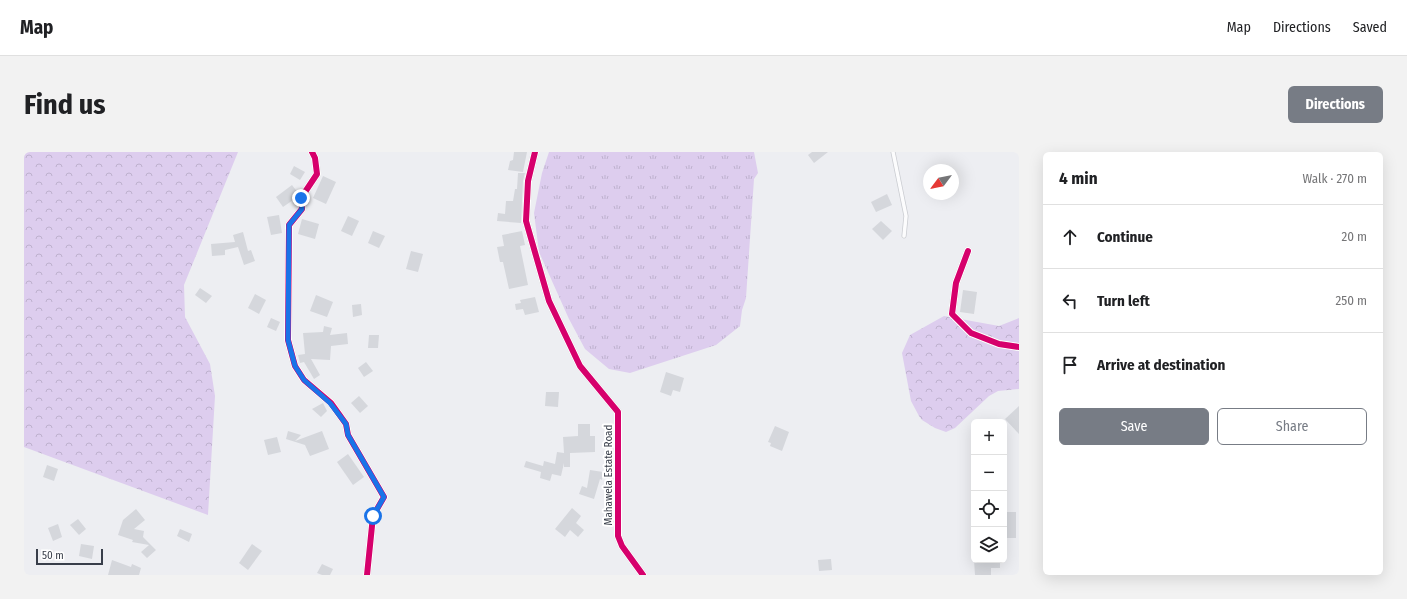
<!DOCTYPE html>
<meta charset="utf-8">
<style>
:root{--surface:#fff;--page:#f2f2f2;--text:#202124;--muted:#757577;--line:#e0e0e0;--accent:#777c85}
body{margin:0;font-family:"Fira Sans Condensed",sans-serif;background:var(--page);color:var(--text)}
.controls{position:absolute;right:12px;bottom:12px;display:grid;overflow:hidden;border-radius:6px;box-shadow:0 4px 16px #0002}
.controls button{width:36px;height:36px;display:grid;place-items:center;padding:0;border:0;border-bottom:1px solid var(--line);background:var(--surface);color:var(--text);font:20px sans-serif}
.compass{position:absolute;left:899px;top:12px;width:36px;height:36px;border-radius:50%;background:var(--surface);box-shadow:0 4px 16px #0002;rotate:238deg}
.scale{position:absolute;left:12px;bottom:10px;width:67px;box-sizing:border-box;padding-left:4px;border:2px solid #383e4a;border-top:0;font-size:11px;line-height:14px;white-space:nowrap;color:#383e4a;-webkit-text-stroke:3px #fff;paint-order:stroke}
.stop{position:absolute;width:12px;height:12px;margin:-9px;border:3px solid #1a73e8;border-radius:50%;background:#fff}
.stop.end{background:#1a73e8;border-color:#fff;box-shadow:0 1px 4px #0008}
.list{margin:0;padding:0;list-style:none}
h2{display:flex;justify-content:space-between;align-items:center;height:52px;margin:0;padding:0 16px;font-size:17px}
h2 small{font-size:13px;font-weight:400;color:var(--muted)}
.list li{display:grid;grid-template-columns:26px 1fr auto;gap:12px;align-items:center;box-sizing:border-box;height:64px;padding:0 16px;border-top:1px solid var(--line)}
.list b{display:block;font-size:15px;white-space:nowrap}
.list em{font-size:13px;font-style:normal;color:var(--muted)}
.actions{display:flex;gap:8px;padding:12px 16px}
.actions a{flex:1;padding:9px 0;border:1px solid var(--accent);border-radius:6px;text-align:center;font-size:14px;color:var(--accent)}
.actions .main{background:var(--accent);color:#fff}
.icon{flex:none;width:22px;height:22px;fill:none;stroke:currentColor;stroke-width:2;stroke-linecap:round;stroke-linejoin:round}
.map{position:relative;flex:none;width:995px;height:423px;overflow:hidden;border-radius:6px}
header{display:flex;align-items:center;gap:24px;box-sizing:border-box;height:56px;padding:0 20px;background:var(--surface);border-bottom:1px solid var(--line)}
header strong{font-size:19px}
nav{display:flex;gap:22px;margin-inline-start:auto;font-size:14px}
.intro{display:flex;align-items:center;justify-content:space-between;box-sizing:border-box;height:96px;padding:0 24px}
h1{margin:0;font-size:28px}
.button{padding:10px 18px;border-radius:6px;background:var(--accent);color:#fff;font-size:14px;font-weight:700}
main{display:flex;gap:24px;padding:0 24px}
aside{flex:1;background:var(--surface);border-radius:6px;box-shadow:0 4px 16px #0002}
.map>svg:first-child{display:block}
.grass{fill:url(#grass-tufts)}
.forest{fill:url(#forest-crowns)}
.building{fill:#d5d7dc}
.lines{fill:none;stroke-linecap:round;stroke-linejoin:round}
.lane-casing{stroke:#caccd1;stroke-width:5}
.street-casing{stroke:#caccd1;stroke-width:8}
.lane{stroke:#fcfcfd;stroke-width:3.5}
.street{stroke:#fcfcfd;stroke-width:7}
.cycleway-casing{stroke:#fff;stroke-width:8}
.cycleway{stroke:#d6006c;stroke-width:6}
.route{stroke:#1a73e8;stroke-width:5}
.labels{text-anchor:middle;stroke-width:4;stroke-linejoin:round;paint-order:stroke}
.street-label{font-size:11px;fill:#383e4a;stroke:#fff}
</style>
<header>
<strong>Map</strong>
<nav><a>Map</a><a>Directions</a><a>Saved</a></nav>
</header>
<div class="intro"><h1>Find us</h1><a class="button">Directions</a></div>
<main>
<div class="map">
<svg width="995" height="423" viewBox="0 0 995 423">
<defs>
<pattern id="grass-tufts" width="24" height="20" patternUnits="userSpaceOnUse"><rect width="24" height="20" fill="#ddcdee"/><path d="M3 7l-1-3M5 7V3M7 7l1-3M15 17l-1-3M17 17v-4M19 17l1-3" fill="none" stroke="#beb1ce"/></pattern>
<pattern id="forest-crowns" width="20" height="18" patternUnits="userSpaceOnUse"><rect width="20" height="18" fill="#ddcdee"/><path d="M2 6a3 3 0 1 1 6 0M12 15a3 3 0 1 1 6 0" fill="none" stroke="#beb1ce"/></pattern>
</defs>
<rect width="100%" height="100%" fill="#edeef2"/>
<path class="grass" d="M 525,0 L 730,0 L 734,21 L 730,27 L 722,146 L 718,158 L 716,174 L 692,193 L 606,221 L 585,217 L 561,197 L 545,167 L 515,100 L 510,61 L 518,21 Z"/>
<g class="forest">
<path d="M 0,0 L 214,0 L 160,133 L 161,165 L 186,212 L 191,244 L 184,363 L 0,295 Z"/>
<path d="M 920,164 L 975,174 L 995,166 L 995,237 L 974,239 L 965,244 L 931,276 L 922,280 L 911,276 L 898,268 L 895,264 L 887,249 L 878,201 L 886,183 Z"/>
</g>
<g class="building">
<path d="M 490,0 L 503,0 L 499,20 L 484,18 L 486,9 L 489,8 Z"/>
<path d="M 788,0 L 804,0 L 790,11 L 784,3 Z"/>
<path d="M 270,14 L 281,20 L 276,28 L 266,22 Z"/>
<path d="M 494,21 L 501,21 L 499,29 L 497,71 L 473,69 L 474,61 L 481,62 L 482,49 L 489,49 L 491,37 L 493,37 Z"/>
<path d="M 299,24 L 312,30 L 302,52 L 289,46 Z"/>
<path d="M 268,33 L 274,41 L 272,46 L 259,55 L 252,45 Z"/>
<path d="M 863,42 L 868,53 L 852,60 L 847,50 Z"/>
<path d="M 255,63 L 258,81 L 247,83 L 243,65 Z"/>
<path d="M 324,64 L 335,69 L 328,84 L 317,79 Z"/>
<path d="M 278,67 L 295,72 L 291,87 L 274,82 Z"/>
<path d="M 857,69 L 868,79 L 859,88 L 848,77 Z"/>
<path d="M 349,79 L 361,84 L 355,96 L 344,91 Z"/>
<path d="M 498,79 L 501,93 L 496,94 L 504,133 L 485,137 L 479,110 L 476,110 L 473,95 L 480,94 L 478,83 Z"/>
<path d="M 219,80 L 224,99 L 227,98 L 231,109 L 220,113 L 214,95 L 201,98 L 201,103 L 188,104 L 187,92 L 211,90 L 209,83 Z"/>
<path d="M 387,99 L 399,102 L 394,120 L 382,117 Z"/>
<path d="M 176,136 L 188,144 L 182,151 L 171,143 Z"/>
<path d="M 939,138 L 953,140 L 950,162 L 936,160 Z"/>
<path d="M 231,142 L 242,148 L 235,162 L 224,156 Z"/>
<path d="M 292,143 L 309,150 L 303,165 L 286,159 Z"/>
<path d="M 511,145 L 515,160 L 501,163 L 499,157 L 492,158 L 491,152 L 497,151 L 496,148 Z"/>
<path d="M 337,152 L 338,163 L 329,165 L 328,153 Z"/>
<path d="M 247,166 L 256,170 L 252,179 L 243,175 Z"/>
<path d="M 300,174 L 308,176 L 306,183 L 323,181 L 324,192 L 307,194 L 306,208 L 287,207 L 296,223 L 290,227 L 280,210 L 276,211 L 274,203 L 281,202 L 279,181 L 299,180 Z"/>
<path d="M 345,183 L 355,183 L 354,196 L 344,196 Z"/>
<path d="M 342,210 L 349,219 L 340,225 L 334,216 Z"/>
<path d="M 642,220 L 660,226 L 656,240 L 649,238 L 647,244 L 636,240 Z"/>
<path d="M 522,240 L 535,240 L 534,255 L 521,254 Z"/>
<path d="M 335,244 L 344,254 L 336,261 L 327,251 Z"/>
<path d="M 299,251 L 303,259 L 297,265 L 288,257 Z"/>
<path d="M 995,254 L 995,282 L 981,267 Z"/>
<path d="M 554,272 L 566,272 L 566,284 L 571,284 L 571,300 L 546,301 L 546,315 L 540,315 L 540,311 L 537,324 L 528,322 L 526,329 L 516,326 L 517,320 L 500,315 L 502,309 L 519,314 L 520,309 L 531,312 L 533,300 L 540,301 L 539,285 L 554,284 Z"/>
<path d="M 751,274 L 765,280 L 758,299 L 746,294 L 747,291 L 744,290 Z"/>
<path d="M 264,279 L 277,283 L 271,289 L 298,279 L 305,297 L 286,304 L 281,293 L 262,287 Z"/>
<path d="M 253,285 L 257,300 L 244,303 L 240,288 Z"/>
<path d="M 324,302 L 340,325 L 329,333 L 313,310 Z"/>
<path d="M 23,313 L 34,317 L 30,329 L 19,325 Z"/>
<path d="M 566,318 L 579,320 L 578,328 L 576,327 L 570,347 L 555,342 L 558,334 L 563,336 Z"/>
<path d="M 548,356 L 557,364 L 552,371 L 560,378 L 554,385 L 546,378 L 541,385 L 531,377 Z"/>
<path d="M 112,357 L 121,368 L 110,377 L 120,379 L 119,385 L 132,398 L 123,406 L 117,400 L 125,393 L 108,390 L 109,388 L 94,383 L 99,368 Z"/>
<rect x="980" y="360" width="12" height="26"/>
<path d="M 54,367 L 62,377 L 55,383 L 46,373 Z"/>
<path d="M 34,372 L 38,385 L 29,389 L 24,376 Z"/>
<path d="M 156,377 L 168,382 L 165,390 L 153,384 Z"/>
<path d="M 57,392 L 70,394 L 68,407 L 55,404 Z"/>
<path d="M 228,392 L 238,399 L 224,418 L 215,411 Z"/>
<path d="M 807,407 L 808,418 L 795,419 L 794,408 Z"/>
<path d="M 88,408 L 107,415 L 108,412 L 117,416 L 115,423 L 84,423 Z"/>
<path d="M 950,408 L 976,408 L 976,416 L 967,416 L 967,423 L 951,423 Z"/>
<path d="M 298,412 L 309,417 L 306,423 L 298,423 L 293,421 Z"/>
</g>
<g class="lines">
<g class="lane-casing">
<path id="lane" d="M 869,0 L 882,64 L 880,84"/>
</g>
<g class="street-casing">
<g id="street">
<path d="M 288,0 L 291,6 L 293,22 L 277,46 L 278,57 L 265,73 L 264,188 L 271,214 L 280,228 L 307,251 L 322,272 L 324,283 L 360,345 L 349,364 L 343,423"/>
<path d="M 511,0 L 504,29 L 502,69 L 525,149 L 556,214 L 594,260 L 594,384 L 598,394 L 619,423"/>
<path d="M 944,99 L 932,131 L 928,162 L 947,181 L 975,192 L 995,195"/>
</g>
</g>
<use href="#lane" class="lane"/>
<use href="#street" class="street"/>
<g class="cycleway-casing">
<g id="cycleway">
<path d="M 288,0 L 291,6 L 293,22 L 277,46 L 278,57 L 265,73 L 264,188 L 271,214 L 280,228 L 307,251 L 322,272 L 324,283 L 360,345 L 349,364 L 343,423"/>
<path d="M 511,0 L 504,29 L 502,69 L 525,149 L 556,214 L 594,260 L 594,384 L 598,394 L 619,423"/>
<path d="M 944,99 L 932,131 L 928,162 L 947,181 L 975,192 L 995,195"/>
</g>
</g>
<use href="#cycleway" class="cycleway"/>
</g>
<g class="lines">
<path class="route" d="M 277,46 L 278,57 L 265,73 L 264,188 L 271,214 L 280,228 L 306,251 L 322,272 L 324,283 L 360,345 L 349,364"/>
</g>
<g class="labels">
<g class="street-label">
<text transform="translate(584 323) rotate(-90)" y="4">Mahawela Estate Road</text>
</g>
</g>
</svg>
<div class="controls">
<button>+</button>
<button>−</button>
<button><svg class="icon" aria-label="locate" viewBox="0 0 24 24"><circle cx="12" cy="12" r="6"/><path d="M12 2v4M12 18v4M2 12h4M18 12h4"/></svg></button>
<button><svg class="icon" aria-label="layers" viewBox="0 0 24 24"><path d="M12 4l9 5-9 5-9-5zM3 14l9 5 9-5"/></svg></button>
</div>
<svg class="compass" viewBox="-18 -18 36 36"><path d="M0-13l5 13h-10z" fill="#e53935"/><path d="M0 13l5-13h-10z" fill="#757577"/></svg>
<div class="scale">50 m</div>
<div class="stop" style="left:349px;top:364px"></div>
<div class="stop end" style="left:277px;top:46px"></div>
</div>
<aside>
<h2>4 min<small>Walk · 270 m</small></h2>
<ul class="list">
<li><svg class="icon" aria-label="ahead" viewBox="0 0 24 24"><path d="M12 20V5M6 11l6-6 6 6"/></svg><div><b>Continue</b></div><em>20 m</em></li>
<li><svg class="icon" aria-label="left" viewBox="0 0 24 24"><path d="M17 20v-9H6M10 6l-5 5 5 5"/></svg><div><b>Turn left</b></div><em>250 m</em></li>
<li><svg class="icon" aria-label="arrive" viewBox="0 0 24 24"><path d="M6 21V4h12l-3 4 3 4H6"/></svg><div><b>Arrive at destination</b></div></li>
</ul>
<div class="actions"><a class="main">Save</a><a>Share</a></div>
</aside>
</main>
